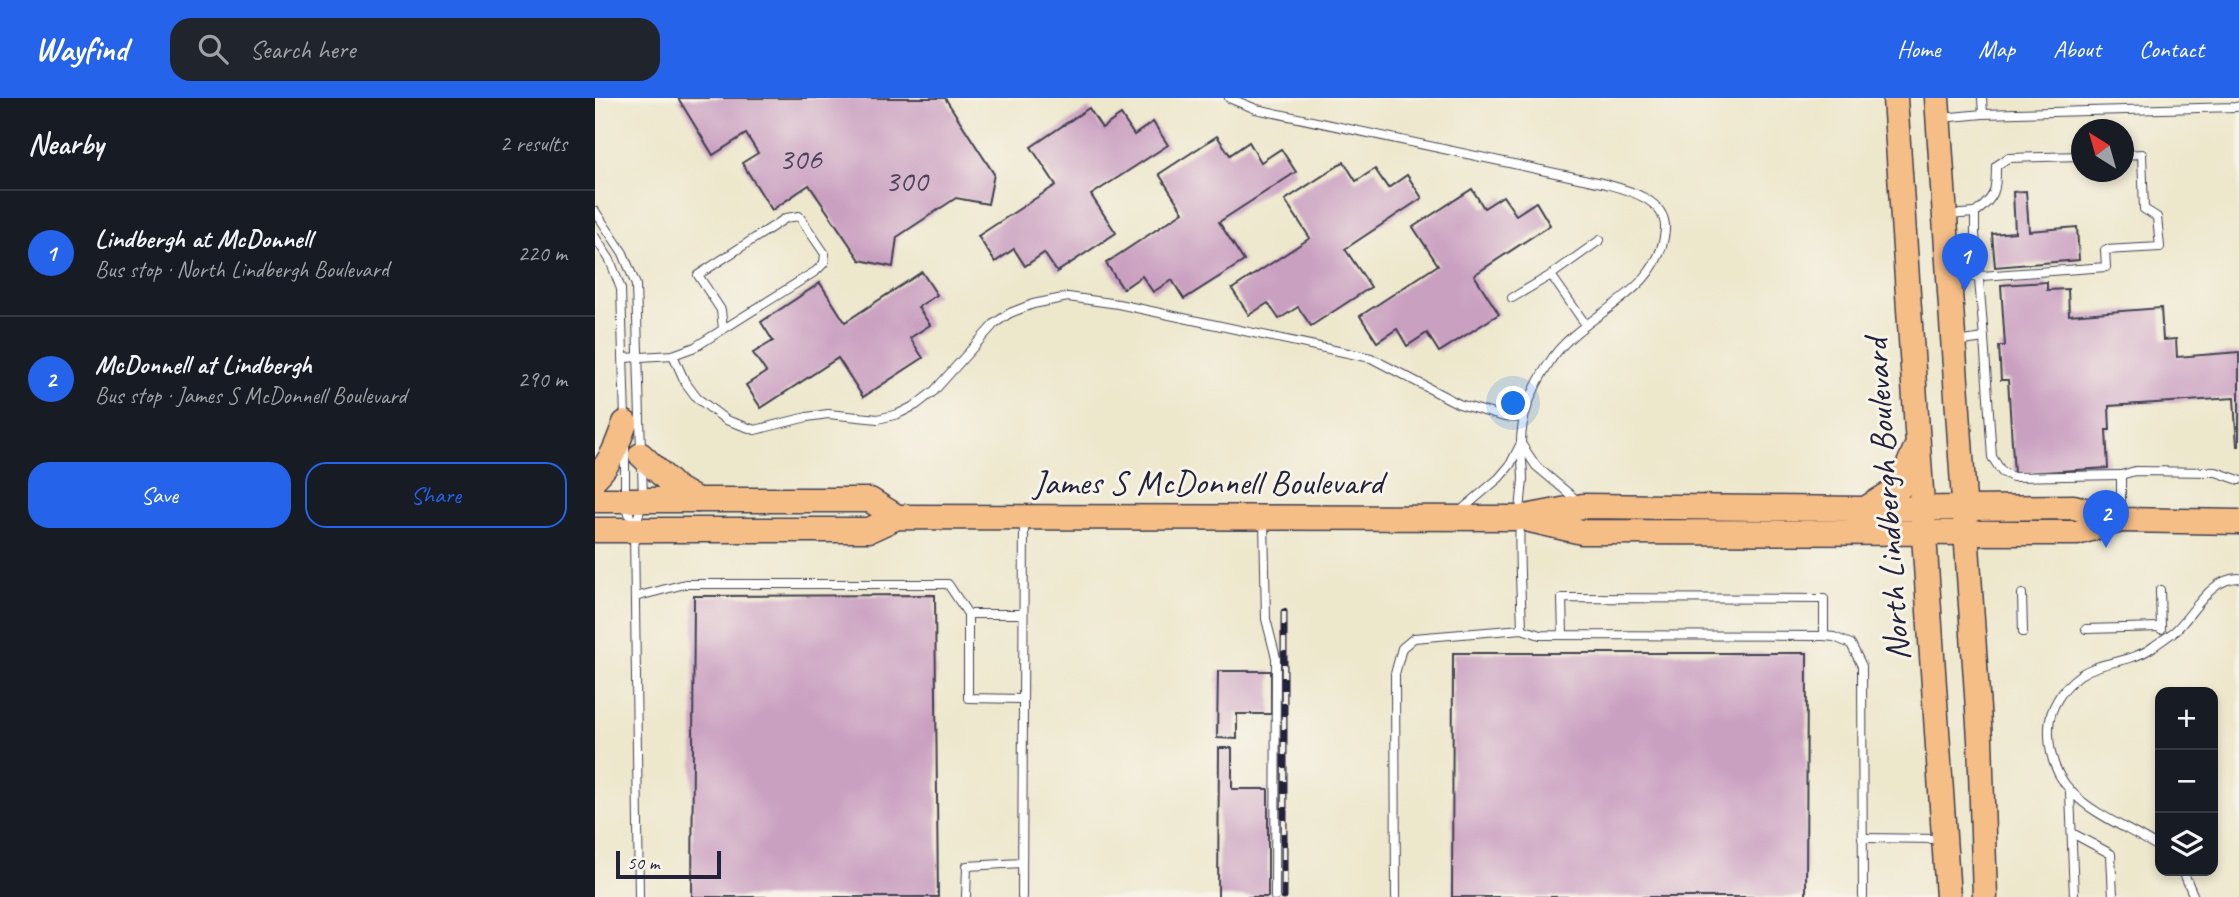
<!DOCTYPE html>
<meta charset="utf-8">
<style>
:root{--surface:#171b24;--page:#20242c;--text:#f1f3f6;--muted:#9ea1a6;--line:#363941;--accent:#2563eb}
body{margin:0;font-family:Caveat,sans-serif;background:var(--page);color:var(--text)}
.controls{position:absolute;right:21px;bottom:21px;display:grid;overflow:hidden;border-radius:14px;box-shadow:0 4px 10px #0003}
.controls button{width:63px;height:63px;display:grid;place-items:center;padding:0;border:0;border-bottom:2px solid var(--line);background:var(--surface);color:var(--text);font:35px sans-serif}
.compass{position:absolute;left:1476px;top:21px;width:63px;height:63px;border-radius:50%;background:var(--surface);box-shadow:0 4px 10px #0003;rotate:323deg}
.scale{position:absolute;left:21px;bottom:18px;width:105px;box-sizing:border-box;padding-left:7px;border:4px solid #22223b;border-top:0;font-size:19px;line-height:24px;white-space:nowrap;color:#22223b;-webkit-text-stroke:5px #f7f3e8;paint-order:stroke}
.you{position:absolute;left:919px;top:306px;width:24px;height:24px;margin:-18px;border:5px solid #fff;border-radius:50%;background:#1a73e8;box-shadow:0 0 0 10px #1a73e833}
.badge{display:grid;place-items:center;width:46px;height:46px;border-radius:50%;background:var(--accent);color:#fff;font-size:23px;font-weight:700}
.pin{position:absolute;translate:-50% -58px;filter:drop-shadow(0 2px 4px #0008)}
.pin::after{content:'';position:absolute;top:37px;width:24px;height:21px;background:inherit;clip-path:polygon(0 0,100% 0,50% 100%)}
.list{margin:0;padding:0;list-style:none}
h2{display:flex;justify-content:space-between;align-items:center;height:91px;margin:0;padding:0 28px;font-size:30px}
h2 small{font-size:23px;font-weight:400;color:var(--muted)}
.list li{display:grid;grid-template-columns:46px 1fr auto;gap:21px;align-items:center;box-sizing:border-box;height:126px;padding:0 28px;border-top:2px solid var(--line)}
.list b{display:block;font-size:26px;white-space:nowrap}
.list p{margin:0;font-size:23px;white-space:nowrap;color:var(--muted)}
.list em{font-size:23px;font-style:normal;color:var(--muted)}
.actions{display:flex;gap:14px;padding:21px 28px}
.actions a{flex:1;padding:16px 0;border:2px solid var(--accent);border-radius:21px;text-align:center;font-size:24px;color:var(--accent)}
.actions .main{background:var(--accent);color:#fff}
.icon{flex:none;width:38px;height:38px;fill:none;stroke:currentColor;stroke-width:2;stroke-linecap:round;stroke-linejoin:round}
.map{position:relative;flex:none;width:1644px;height:799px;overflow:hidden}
header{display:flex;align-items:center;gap:42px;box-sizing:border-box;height:98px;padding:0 35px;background:var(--accent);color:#fff}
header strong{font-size:33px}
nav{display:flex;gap:38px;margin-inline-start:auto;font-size:24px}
.search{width:490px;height:63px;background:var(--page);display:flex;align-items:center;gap:18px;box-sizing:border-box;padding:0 24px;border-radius:21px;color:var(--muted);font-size:26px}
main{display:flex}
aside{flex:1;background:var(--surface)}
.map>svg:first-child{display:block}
.building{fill:#caa0c1}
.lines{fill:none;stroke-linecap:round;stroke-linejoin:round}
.service-casing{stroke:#404051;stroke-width:10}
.primary-casing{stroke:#404051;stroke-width:27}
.trunk-casing{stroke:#404051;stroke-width:27}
.service{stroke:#fff;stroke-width:8}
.primary{stroke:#f6be87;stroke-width:24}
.trunk{stroke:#f6be87;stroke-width:24}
.rail-casing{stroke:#22223b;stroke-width:7}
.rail{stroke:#f7f3e8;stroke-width:4.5;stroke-dasharray:13;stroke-linecap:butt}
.labels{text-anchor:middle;stroke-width:6;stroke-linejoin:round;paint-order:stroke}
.number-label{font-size:32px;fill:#4c425c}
.street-label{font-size:35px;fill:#22223b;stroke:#f7f3e8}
</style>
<header>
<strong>Wayfind</strong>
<div class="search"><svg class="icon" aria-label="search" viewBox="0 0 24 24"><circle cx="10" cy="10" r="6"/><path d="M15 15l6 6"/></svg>Search here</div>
<nav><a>Home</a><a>Map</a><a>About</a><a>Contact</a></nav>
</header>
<main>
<aside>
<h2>Nearby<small>2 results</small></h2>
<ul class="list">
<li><span class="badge">1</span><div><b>Lindbergh at McDonnell</b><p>Bus stop · North Lindbergh Boulevard</p></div><em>220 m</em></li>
<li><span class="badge">2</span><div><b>McDonnell at Lindbergh</b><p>Bus stop · James S McDonnell Boulevard</p></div><em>290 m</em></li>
</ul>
<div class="actions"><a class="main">Save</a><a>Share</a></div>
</aside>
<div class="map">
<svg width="1644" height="799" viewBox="0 0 1644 799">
<rect width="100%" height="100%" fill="#f7f3e8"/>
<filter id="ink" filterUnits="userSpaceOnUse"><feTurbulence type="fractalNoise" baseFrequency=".0143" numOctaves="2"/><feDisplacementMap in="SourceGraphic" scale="14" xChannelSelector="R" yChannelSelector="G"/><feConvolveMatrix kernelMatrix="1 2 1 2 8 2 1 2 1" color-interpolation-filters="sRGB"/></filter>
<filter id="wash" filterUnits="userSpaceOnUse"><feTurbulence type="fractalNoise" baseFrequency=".00686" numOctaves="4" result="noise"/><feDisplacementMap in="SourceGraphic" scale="28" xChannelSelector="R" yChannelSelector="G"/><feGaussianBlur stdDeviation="1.57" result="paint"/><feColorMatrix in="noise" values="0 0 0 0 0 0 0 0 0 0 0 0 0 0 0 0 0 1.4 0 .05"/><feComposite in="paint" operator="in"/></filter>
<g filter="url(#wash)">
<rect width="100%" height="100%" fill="#ede7cc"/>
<g id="blocks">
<g class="building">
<path d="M 83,0 L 350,0 L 399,76 L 393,106 L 361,100 L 302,139 L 298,169 L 265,162 L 214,87 L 177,112 L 147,65 L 163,55 L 151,36 L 118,57 Z"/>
<path d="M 494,10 L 507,30 L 526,17 L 539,37 L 558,24 L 573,47 L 496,97 L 521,135 L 462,174 L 449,155 L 430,168 L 419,151 L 400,164 L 383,138 L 461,87 L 436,49 Z"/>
<path d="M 622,38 L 635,57 L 654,44 L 666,64 L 686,51 L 701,74 L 624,124 L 649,163 L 589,201 L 577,182 L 558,194 L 547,178 L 528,191 L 511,165 L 588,114 L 564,76 Z"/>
<path d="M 749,64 L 761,83 L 780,71 L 793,90 L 812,77 L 827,100 L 750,151 L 776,189 L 716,228 L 703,209 L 684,221 L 673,205 L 654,217 L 637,191 L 715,140 L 690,102 Z"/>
<path d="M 877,91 L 889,110 L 908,98 L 921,117 L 941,104 L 955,127 L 879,177 L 904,216 L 844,254 L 832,235 L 812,248 L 802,231 L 782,244 L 765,218 L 843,167 L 818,129 Z"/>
<path d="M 1431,93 L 1434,133 L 1482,129 L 1484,162 L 1400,169 L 1397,136 L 1420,134 L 1418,94 Z"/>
<path d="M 327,174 L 342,197 L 323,209 L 335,227 L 315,240 L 328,260 L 268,299 L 243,260 L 166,310 L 151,287 L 171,274 L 158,255 L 178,243 L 166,224 L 225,185 L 250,224 Z"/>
<path d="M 1452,184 L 1452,192 L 1473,191 L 1474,217 L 1566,210 L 1568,242 L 1581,241 L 1582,259 L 1644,254 L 1644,348 L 1642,348 L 1639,300 L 1514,308 L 1515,332 L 1511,332 L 1513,370 L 1419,376 L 1413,282 L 1406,282 L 1404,248 L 1410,248 L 1406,187 Z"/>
<path d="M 340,497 L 343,799 L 97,799 L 99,498 Z"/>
<path d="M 858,555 L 1212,555 L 1211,799 L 857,799 Z"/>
<path d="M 623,573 L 676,573 L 676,616 L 642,616 L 642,641 L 622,640 Z"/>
<path d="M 624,650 L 637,650 L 637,691 L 673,691 L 673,799 L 623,799 Z"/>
</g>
</g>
</g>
<g filter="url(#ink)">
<use href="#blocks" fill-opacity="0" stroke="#404051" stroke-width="2"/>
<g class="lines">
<g class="service-casing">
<g id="service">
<path d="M 634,0 L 661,11 L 1007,85 C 1029,91 1072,100 1070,132 C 1064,200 985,214 954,265 C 939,288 926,317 926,345 C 926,357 928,369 928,382 C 927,394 925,407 925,419 C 923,456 926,494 927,531"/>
<path d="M 1388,16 L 1641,9 L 1644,8"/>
<path d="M 1346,20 L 1388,16 L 1387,0"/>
<path d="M 0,113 L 28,155 L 41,187 L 46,353"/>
<path d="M 1352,117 L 1380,115"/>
<path d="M 0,139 L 15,162 L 26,191 L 30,322"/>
<path d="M 956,177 L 991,227"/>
<path d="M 1359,180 L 1511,169 L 1510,152 L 1565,149 L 1562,119 L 1549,111 L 1547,56 L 1528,57"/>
<path d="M 917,200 L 956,177 L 1005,142"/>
<path d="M 1389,240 L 1397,359 L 1407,374 L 1418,379 L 1526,377"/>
<path d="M 1361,244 L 1389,240 L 1380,135 L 1380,115 C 1401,99 1401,93 1401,68 L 1413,60 L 1486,58"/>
<path d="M 78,257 L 90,284 L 102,300 L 131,322 L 160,332 L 212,319 L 233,316 L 283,321 L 303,316 L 321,307 L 339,293 L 400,225 L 415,215 L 438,206 L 473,199 L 523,206 L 776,260 L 864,306 L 909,319 L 929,320"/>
<path d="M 29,260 L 78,257 L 100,249 L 221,173 L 229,165 L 230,156 L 204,118 L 191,120 L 103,177 L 126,212 L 128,231"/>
<path d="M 927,347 L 941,368 L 984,404"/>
<path d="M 30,349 L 30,402 L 39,432 L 44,799"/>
<path d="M 864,414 L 904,380 L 915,367 L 925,347"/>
<path d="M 1526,419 L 1526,377 L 1540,373 L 1621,374 L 1644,382"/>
<path d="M 669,423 L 671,521 L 681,560 L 680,799"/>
<path d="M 40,429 L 48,402 L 47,366"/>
<path d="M 1565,492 L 1566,531"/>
<path d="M 1427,496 L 1428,534"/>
<path d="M 40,499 L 90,486 L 353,486 L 373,516 L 428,516"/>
<path d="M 373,516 L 373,600 L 428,601"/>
<path d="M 1491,531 L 1566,529"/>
<path d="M 968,537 L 967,500 L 1229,501 L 1229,538"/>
<path d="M 1475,694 L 1479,799"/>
<path d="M 1477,735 L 1516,756 L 1518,799"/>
<path d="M 1267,740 L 1345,741"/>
<path d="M 1565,750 C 1515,718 1451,703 1454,630 C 1454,610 1468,589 1485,577 C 1507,562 1538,565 1559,548 C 1566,543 1574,538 1581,532 C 1599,515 1615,480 1644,480"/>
<path d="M 1588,773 L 1599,799"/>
<path d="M 371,799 L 372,768 L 427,765"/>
<path d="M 427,799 L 429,423"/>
<path d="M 801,799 L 800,576 L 807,550 L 819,540 L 927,531 L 945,537 L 1229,538 L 1239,539 L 1256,546 L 1267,568 L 1268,799"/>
</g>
</g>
<g class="primary-casing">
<g id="primary">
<path d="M 46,357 L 81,390 L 102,402"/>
<path d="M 0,380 C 16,365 23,345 30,325"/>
<path d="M 0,402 L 275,402 L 302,419"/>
<path d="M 935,422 L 987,434 L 1482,435 L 1526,422"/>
<path d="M 0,432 L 274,432 L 302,419 L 925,420 L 988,408 L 1270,411 L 1479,409 L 1526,422 L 1644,424"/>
</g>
</g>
<g class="trunk-casing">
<g id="trunk">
<path d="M 1300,0 L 1353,799"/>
<path d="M 1342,0 L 1385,641 L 1390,799"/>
<path d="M 1270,411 L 1304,390 L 1320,352"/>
</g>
</g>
<use href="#service" class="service"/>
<use href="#primary" class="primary"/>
<use href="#trunk" class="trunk"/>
<g class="rail-casing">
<path id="rail" d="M 689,514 L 689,799"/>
</g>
<use href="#rail" class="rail"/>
</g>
</g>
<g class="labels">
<g class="number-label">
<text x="205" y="71">306</text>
<text x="311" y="93">300</text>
</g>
<g class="street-label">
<text x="613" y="396">James S McDonnell Boulevard</text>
<text transform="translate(1291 402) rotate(-94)" y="12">North Lindbergh Boulevard</text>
</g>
</g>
</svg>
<div class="controls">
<button>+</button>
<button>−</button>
<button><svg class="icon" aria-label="layers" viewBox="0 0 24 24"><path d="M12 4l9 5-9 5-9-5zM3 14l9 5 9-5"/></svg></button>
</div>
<svg class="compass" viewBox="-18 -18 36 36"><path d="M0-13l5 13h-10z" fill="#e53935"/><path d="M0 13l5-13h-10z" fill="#9ea1a6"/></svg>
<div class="scale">50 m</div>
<div class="you"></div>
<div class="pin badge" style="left:1370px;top:193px">1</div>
<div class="pin badge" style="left:1511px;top:450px">2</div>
</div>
</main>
